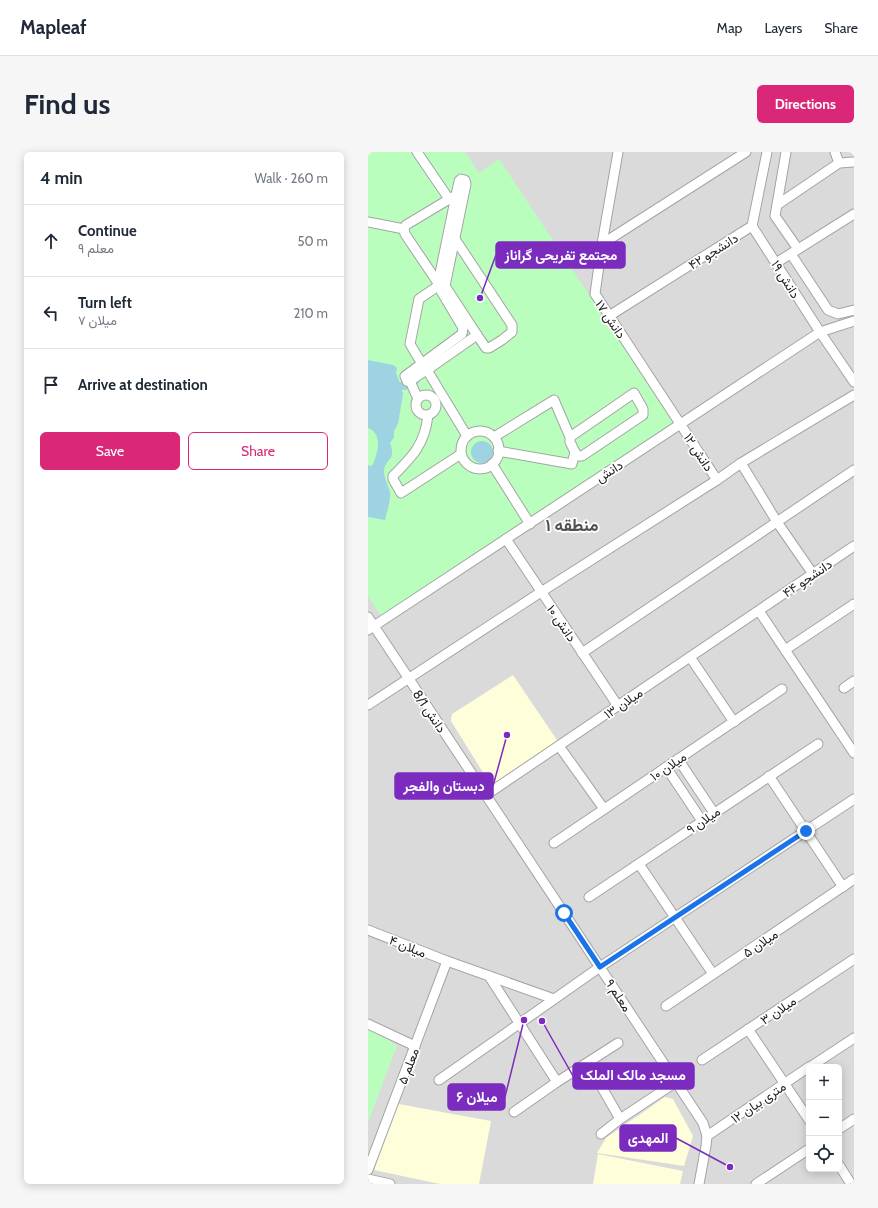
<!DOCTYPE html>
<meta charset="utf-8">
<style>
:root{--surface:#fff;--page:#f6f6f7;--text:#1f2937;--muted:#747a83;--line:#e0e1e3;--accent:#db2777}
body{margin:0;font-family:Cabin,Vazirmatn,sans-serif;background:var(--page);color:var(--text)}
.controls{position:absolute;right:12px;bottom:12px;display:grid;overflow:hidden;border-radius:6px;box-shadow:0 2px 10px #0003}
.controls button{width:36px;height:36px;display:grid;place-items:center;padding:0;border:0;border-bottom:1px solid var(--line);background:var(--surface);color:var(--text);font:20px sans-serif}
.stop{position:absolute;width:12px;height:12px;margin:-9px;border:3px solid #1a73e8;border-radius:50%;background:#fff}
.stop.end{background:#1a73e8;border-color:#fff;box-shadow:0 1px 4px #0008}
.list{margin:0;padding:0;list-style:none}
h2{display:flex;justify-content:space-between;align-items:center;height:52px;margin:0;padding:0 16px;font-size:17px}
h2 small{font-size:13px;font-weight:400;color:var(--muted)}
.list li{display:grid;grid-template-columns:26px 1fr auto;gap:12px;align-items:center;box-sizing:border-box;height:72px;padding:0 16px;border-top:1px solid var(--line)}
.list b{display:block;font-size:15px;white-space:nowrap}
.list p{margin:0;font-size:13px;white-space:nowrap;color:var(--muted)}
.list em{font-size:13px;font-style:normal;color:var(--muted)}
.actions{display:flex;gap:8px;padding:12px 16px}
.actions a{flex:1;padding:9px 0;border:1px solid var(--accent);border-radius:6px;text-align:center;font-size:14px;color:var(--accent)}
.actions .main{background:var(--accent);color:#fff}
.icon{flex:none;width:22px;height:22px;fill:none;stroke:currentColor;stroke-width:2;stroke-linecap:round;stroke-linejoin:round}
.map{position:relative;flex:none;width:486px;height:1032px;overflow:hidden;border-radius:6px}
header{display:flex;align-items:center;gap:24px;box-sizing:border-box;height:56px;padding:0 20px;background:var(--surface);border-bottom:1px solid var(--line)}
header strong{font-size:19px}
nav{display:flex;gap:22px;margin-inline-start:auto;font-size:14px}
.intro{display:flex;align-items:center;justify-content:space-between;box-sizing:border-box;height:96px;padding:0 24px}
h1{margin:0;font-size:28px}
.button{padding:10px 18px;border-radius:6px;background:var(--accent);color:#fff;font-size:14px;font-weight:700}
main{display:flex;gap:24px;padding:0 24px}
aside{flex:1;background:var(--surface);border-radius:6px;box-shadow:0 2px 10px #0003}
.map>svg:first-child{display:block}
.residential{fill:#dbdada;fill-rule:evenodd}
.education{fill:#fffedb}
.park{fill:#bafebe}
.water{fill:#9ed3e1}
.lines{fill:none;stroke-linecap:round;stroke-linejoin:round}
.canal{stroke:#9ed3e1;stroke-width:8}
.minor-casing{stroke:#a4a4a4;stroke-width:11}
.minor{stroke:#fff;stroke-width:9}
.route{stroke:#1a73e8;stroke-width:5}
.labels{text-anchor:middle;stroke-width:3.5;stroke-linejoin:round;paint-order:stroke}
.street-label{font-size:13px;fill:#1d1d1d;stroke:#fff}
.district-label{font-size:17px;font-weight:bold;fill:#505050;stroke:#fff}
.leader{fill:none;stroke:#7b2cbf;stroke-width:1.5}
.callout-dot{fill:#7b2cbf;stroke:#fff;stroke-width:1.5}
.callout{fill:#7b2cbf;stroke:#7b2cbf;stroke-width:1.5}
.callout-label{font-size:14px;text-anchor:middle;font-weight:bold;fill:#fff}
</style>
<header>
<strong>Mapleaf</strong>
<nav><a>Map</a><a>Layers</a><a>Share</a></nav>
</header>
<div class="intro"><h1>Find us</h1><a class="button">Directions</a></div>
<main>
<aside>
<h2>4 min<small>Walk · 260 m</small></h2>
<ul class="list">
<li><svg class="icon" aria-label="ahead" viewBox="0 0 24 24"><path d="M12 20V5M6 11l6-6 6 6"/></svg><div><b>Continue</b><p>معلم ۹</p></div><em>50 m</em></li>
<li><svg class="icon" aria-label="left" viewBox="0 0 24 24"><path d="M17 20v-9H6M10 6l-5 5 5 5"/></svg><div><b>Turn left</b><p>میلان ۷</p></div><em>210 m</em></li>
<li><svg class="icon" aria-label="arrive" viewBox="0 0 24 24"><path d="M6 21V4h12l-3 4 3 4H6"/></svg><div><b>Arrive at destination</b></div></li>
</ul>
<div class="actions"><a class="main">Save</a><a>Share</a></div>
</aside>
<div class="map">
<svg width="486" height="1032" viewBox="0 0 486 1032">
<rect width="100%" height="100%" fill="#efeae2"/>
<path class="residential" d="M 0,0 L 486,0 L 486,1032 L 0,1032 ZM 441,915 L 471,915 L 471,1017 L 441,1017 Z"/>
<g class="education">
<path d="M 145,523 L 195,597 L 136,635 L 124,635 L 83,569 L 84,562 Z"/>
<path d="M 297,945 L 305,947 L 325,984 L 316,1014 L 229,1001 L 238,986 Z"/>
<path d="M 25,951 L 123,969 L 111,1032 L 72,1032 L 6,1018 Z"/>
<path d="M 230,1002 L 315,1019 L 312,1032 L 225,1032 Z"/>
</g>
<g class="park">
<path d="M 0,0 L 97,0 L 111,21 L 131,7 L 306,271 L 13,464 L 0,444 Z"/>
<path d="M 0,873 L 29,894 L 0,970 Z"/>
</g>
<g class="water">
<path d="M 0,208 L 25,213 L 28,215 L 29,217 L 28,221 L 33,234 L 35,242 L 30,272 L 26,279 L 26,285 L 22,291 C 29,309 17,306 16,319 C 16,326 20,333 22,340 C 23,349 19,359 17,368 L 0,365 L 0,313 L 3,314 L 5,312 C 10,300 15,282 0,276 Z"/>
<circle cx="114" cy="300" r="11"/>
</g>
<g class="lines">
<path class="canal" d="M 33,234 L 43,233 L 47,229"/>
<g class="minor-casing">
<g id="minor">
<path d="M 49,0 L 81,47"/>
<path d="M 250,0 L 234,92 L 227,142 L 349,328"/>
<path d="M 418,0 L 407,64 L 430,97"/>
<path d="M 467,0 L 471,11"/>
<path d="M 409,53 L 471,11 L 486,10"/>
<path d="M 0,70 L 36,77"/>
<path d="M 384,74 L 452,180 L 486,230"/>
<path d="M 87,87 L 144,173 L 144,180 L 134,188 L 121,196 L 118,196 L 109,183"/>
<path d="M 234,92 L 378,0"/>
<path d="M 423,102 L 460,158 L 470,162 L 486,158"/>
<path d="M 408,111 L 486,62"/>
<path d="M 70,131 L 91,29 L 93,27 L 97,28 L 98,32 L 77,134 L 109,183 L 59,218 L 99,284"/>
<path d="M 241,164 L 384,74 L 399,0"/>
<path d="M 54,212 L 42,192 L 51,147 L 70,134"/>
<path d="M 63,215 L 42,229 L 39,229 L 37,224 L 94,182 L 95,176 L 73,139 L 70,131 L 37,82 L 36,77 L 38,73 L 88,43"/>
<path d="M 42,229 L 50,247"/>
<circle cx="58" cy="253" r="10"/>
<path d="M 60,263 C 57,292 45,304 25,324 L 25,327 L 33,341 L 93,302"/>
<circle cx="112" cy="298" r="19"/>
<path d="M 126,285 L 186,248 L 202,285 L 202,290 L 209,304 L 214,304 L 275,263 L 275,257 L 266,241 L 202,285"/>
<path d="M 130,299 L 204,312 L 207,300"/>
<path d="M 373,311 L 409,370 L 445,422"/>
<path d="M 124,312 L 162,372"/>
<path d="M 138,387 L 250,554"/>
<path d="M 391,459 L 486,601"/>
<path d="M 0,465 L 335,971 L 339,984 L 338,994 L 331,1032"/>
<path d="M 0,478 L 452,180 L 486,169"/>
<path d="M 417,498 L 486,452"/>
<path d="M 214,501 L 486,318"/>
<path d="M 322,505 L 366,570"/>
<path d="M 476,536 L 486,529"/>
<path d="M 0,553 L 173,440 L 349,328 L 373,311 L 486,243"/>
<path d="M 191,594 L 236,657"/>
<path d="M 310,607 L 346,661"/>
<path d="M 298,615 L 334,669"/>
<path d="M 401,624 L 475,735"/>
<path d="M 118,643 L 486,394"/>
<path d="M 186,691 L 414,537"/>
<path d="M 271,712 L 345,822"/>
<path d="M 221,745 L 450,592"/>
<path d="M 0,778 L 79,809 L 186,847"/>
<path d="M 121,824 L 189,930"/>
<path d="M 298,854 L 486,727"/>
<path d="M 0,872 L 47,894"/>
<path d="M 380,877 L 441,968"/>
<path d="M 334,908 L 486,807"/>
<path d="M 220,911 L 252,967"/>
<path d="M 442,915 L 486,886"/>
<path d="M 71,928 L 232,815 L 486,647"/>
<path d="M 146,960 L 189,930 L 250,891"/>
<path d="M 471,977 L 486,967"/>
<path d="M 233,982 L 252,967 L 308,930"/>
<path d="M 339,984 L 441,915"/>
<path d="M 471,1013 L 483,1032"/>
<path d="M 0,1018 L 79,809"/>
<path d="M 0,1027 L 22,1032"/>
<path d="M 388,1032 L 441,997"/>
</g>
</g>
<use href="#minor" class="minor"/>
</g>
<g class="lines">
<path class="route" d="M 196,761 L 232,815 L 438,679"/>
</g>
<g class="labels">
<g class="street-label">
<text transform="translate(345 99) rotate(-32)" y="5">دانشجو ۴۲</text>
<text transform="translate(418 127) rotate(58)" y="5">دانش ۱۹</text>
<text transform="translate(243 167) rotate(56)" y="5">دانش ۱۷</text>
<text transform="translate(331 300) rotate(57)" y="5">دانش ۱۲</text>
<text transform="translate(241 319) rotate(-33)" y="5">دانش</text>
<text transform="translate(439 426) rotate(-34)" y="5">دانشجو ۴۴</text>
<text transform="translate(194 471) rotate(56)" y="5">دانش ۱۰</text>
<text transform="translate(255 551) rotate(-34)" y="5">میلان ۱۳</text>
<text transform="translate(62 559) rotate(56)" y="5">دانش 8/1</text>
<text transform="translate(300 614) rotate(-34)" y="5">میلان ۱۰</text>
<text transform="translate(335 668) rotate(-34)" y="5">میلان ۹</text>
<text transform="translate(392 791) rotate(-34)" y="5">میلان ۵</text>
<text transform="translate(40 794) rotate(22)" y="5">میلان ۴</text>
<text transform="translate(251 843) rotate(57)" y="5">معلم ۹</text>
<text transform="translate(410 858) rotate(-34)" y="5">میلان ۳</text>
<text transform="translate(40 914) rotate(-69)" y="5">معلم ۵</text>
<text transform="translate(390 950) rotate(-34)" y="5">۱۲ متری بیان</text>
</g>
<g class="district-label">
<text x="204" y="379">منطقه ۱</text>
</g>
</g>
<path class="leader" d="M112 146L128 103M139 583L125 634M174 869L205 924M156 868L137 945M362 1015L308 986"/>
<g class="callout-dot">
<circle cx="112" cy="146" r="4"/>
<circle cx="139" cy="583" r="4"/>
<circle cx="174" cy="869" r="4"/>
<circle cx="156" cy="868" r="4"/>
<circle cx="362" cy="1015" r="4"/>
</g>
<g class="callout">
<rect x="128" y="90" width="129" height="26" rx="4"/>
<rect x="27" y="621" width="98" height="26" rx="4"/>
<rect x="205" y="911" width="121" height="26" rx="4"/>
<rect x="80" y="932" width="57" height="26" rx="4"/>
<rect x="252" y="973" width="56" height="26" rx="4"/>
</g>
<g class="callout-label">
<text x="193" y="108">مجتمع تفریحی گراناز</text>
<text x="76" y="639">دبستان والفجر</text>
<text x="265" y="928">مسجد مالک الملک</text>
<text x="109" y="950">میلان ۶</text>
<text x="280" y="991">المهدی</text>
</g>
</svg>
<div class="controls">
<button>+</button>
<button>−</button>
<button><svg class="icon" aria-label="locate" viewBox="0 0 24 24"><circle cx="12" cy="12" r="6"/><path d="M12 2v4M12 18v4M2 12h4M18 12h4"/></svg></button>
</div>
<div class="stop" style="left:196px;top:761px"></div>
<div class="stop end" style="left:438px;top:679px"></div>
</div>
</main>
